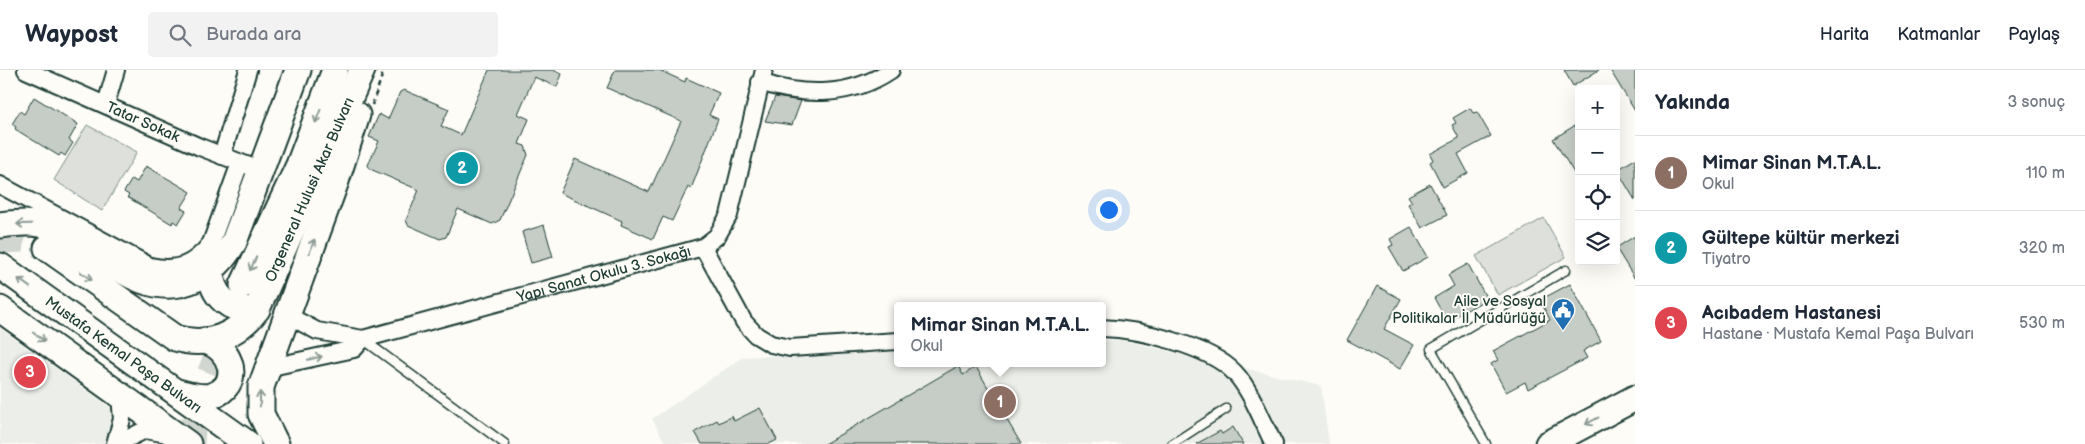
<!DOCTYPE html>
<html lang="tr">
<meta charset="utf-8">
<style>
:root{--surface:#fff;--page:#f2f2f3;--text:#1f2937;--muted:#747a83;--line:#e0e1e3;--accent:#1f6fb2}
body{margin:0;font-family:"Balsamiq Sans",sans-serif;background:var(--page);color:var(--text)}
.controls{position:absolute;right:15px;top:15px;display:grid;overflow:hidden;border-radius:5px;box-shadow:0 5px 20px #0002}
.controls button{width:45px;height:45px;display:grid;place-items:center;padding:0;border:0;border-bottom:1px solid var(--line);background:var(--surface);color:var(--text);font:25px sans-serif}
.you{position:absolute;left:1108px;top:139px;width:18px;height:18px;margin:-12px;border:4px solid #fff;border-radius:50%;background:#1a73e8;box-shadow:0 0 0 8px #1a73e833}
.badge{display:grid;place-items:center;width:32px;height:32px;border-radius:50%;background:var(--accent);color:#fff;font-size:16px;font-weight:700}
.pin{position:absolute;translate:-50% -50%;border:2px solid #fff;box-shadow:0 1px 5px #0006}
.popup{position:absolute;left:894px;top:232px;width:212px;height:65px;box-sizing:border-box;display:grid;place-content:center;border-radius:5px;background:var(--surface);filter:drop-shadow(0 1px 4px #0005);font-size:16px;white-space:nowrap;color:var(--muted)}
.popup b{font-size:19px;color:var(--text)}
.popup::after{content:'';position:absolute;left:50%;top:100%;margin-left:-10px;border:10px solid transparent;border-top-color:var(--surface)}
.list{margin:0;padding:0;list-style:none}
h2{display:flex;justify-content:space-between;align-items:center;height:65px;margin:0;padding:0 20px;font-size:21px}
h2 small{font-size:16px;font-weight:400;color:var(--muted)}
.list li{display:grid;grid-template-columns:32px 1fr auto;gap:15px;align-items:center;box-sizing:border-box;height:75px;padding:0 20px;border-top:1px solid var(--line)}
.list b{display:block;font-size:19px;white-space:nowrap}
.list p{margin:0;font-size:16px;white-space:nowrap;color:var(--muted)}
.list em{font-size:16px;font-style:normal;color:var(--muted)}
.icon{flex:none;width:28px;height:28px;fill:none;stroke:currentColor;stroke-width:2;stroke-linecap:round;stroke-linejoin:round}
.map{position:relative;flex:none;width:1635px;height:374px;overflow:hidden}
header{display:flex;align-items:center;gap:30px;box-sizing:border-box;height:70px;padding:0 25px;background:var(--surface);border-bottom:1px solid var(--line)}
header strong{font-size:24px}
nav{display:flex;gap:28px;margin-inline-start:auto;font-size:18px}
.search{width:350px;height:45px;background:var(--page);display:flex;align-items:center;gap:12px;box-sizing:border-box;padding:0 18px;border-radius:5px;color:var(--muted);font-size:19px}
main{display:flex}
aside{flex:1;background:var(--surface)}
.map>svg:first-child{display:block}
.built{fill:#eceee9}
.green{fill:#dde0db;stroke:#7e8e88}
.building{fill:#c6cdc7;stroke:#1f3d34}
.lines{fill:none;stroke-linecap:round;stroke-linejoin:round}
.primary-tunnel{stroke:#d1d6d0;stroke-width:25;stroke-dasharray:25 12;stroke-linecap:butt}
.service-casing{stroke:#1f3d34;stroke-width:11}
.minor-casing{stroke:#1f3d34;stroke-width:20}
.primary-casing{stroke:#1f3d34;stroke-width:29}
.path{stroke:#1f3d34;stroke-width:2.5;stroke-dasharray:5 4;stroke-linecap:butt}
.service{stroke:#fdfcf7;stroke-width:8}
.minor{stroke:#fdfcf7;stroke-width:16}
.primary{stroke:#fdfcf7;stroke-width:25}
.oneway{stroke:#8e9c96}
.labels{text-anchor:middle;stroke-width:4;stroke-linejoin:round;paint-order:stroke}
.street-label{font-size:15px;fill:#1f3d34;stroke:#fdfcf7}
.poi-label{font-size:15px;fill:#1f3d34;stroke:#fdfcf7;text-anchor:end}
</style>
<header>
<strong>Waypost</strong>
<div class="search"><svg class="icon" aria-label="search" viewBox="0 0 24 24"><circle cx="10" cy="10" r="6"/><path d="M15 15l6 6"/></svg>Burada ara</div>
<nav><a>Harita</a><a>Katmanlar</a><a>Paylaş</a></nav>
</header>
<main>
<div class="map">
<svg width="1635" height="374" viewBox="0 0 1635 374">
<rect width="100%" height="100%" fill="#fdfcf7"/>
<filter id="ink" filterUnits="userSpaceOnUse"><feTurbulence type="fractalNoise" baseFrequency=".02" numOctaves="2"/><feDisplacementMap in="SourceGraphic" scale="10" xChannelSelector="R" yChannelSelector="G"/><feConvolveMatrix kernelMatrix="1 2 1 2 8 2 1 2 1" color-interpolation-filters="sRGB"/></filter>
<g filter="url(#ink)">
<g class="built">
<path d="M 0,258 L 121,345 L 104,374 L 0,374 Z"/>
<path d="M 1121,270 L 1321,316 L 1329,374 L 666,374 L 652,349 L 743,287 L 897,280 L 898,293 L 1102,293 L 1103,271 Z"/>
</g>
<g class="green">
<path d="M 87,55 L 137,82 L 102,141 L 54,110 Z"/>
<path d="M 1544,148 L 1566,187 L 1498,225 L 1476,186 Z"/>
</g>
<g class="building">
<path d="M 489,0 L 553,0 L 562,4 L 557,17 L 534,7 L 518,44 L 529,49 L 519,74 L 525,76 L 528,85 L 500,150 L 492,154 L 458,139 L 446,167 L 440,169 L 408,155 L 406,150 L 419,120 L 370,99 L 368,95 L 379,71 L 369,67 L 379,44 L 388,49 L 400,22 L 404,20 L 449,39 L 441,56 L 461,65 Z"/>
<path d="M 615,0 L 659,0 L 685,12 L 686,8 L 719,23 L 709,45 L 718,49 L 691,119 L 688,117 L 672,151 L 663,147 L 653,169 L 621,155 L 622,151 L 560,123 L 575,89 L 649,122 L 681,51 L 607,18 Z"/>
<path d="M 1564,0 L 1599,0 L 1573,16 Z"/>
<path d="M 1610,0 L 1635,0 L 1635,41 Z"/>
<path d="M 34,27 L 78,54 L 69,70 L 73,73 L 65,86 L 61,83 L 59,86 L 31,69 L 15,59 L 16,57 L 12,54 L 20,41 L 24,44 Z"/>
<path d="M 775,27 L 801,31 L 792,55 L 765,51 Z"/>
<path d="M 1470,38 L 1473,43 L 1477,42 L 1491,66 L 1458,84 L 1468,103 L 1443,117 L 1430,92 L 1433,90 L 1430,84 L 1459,68 L 1452,55 L 1456,53 L 1453,48 Z"/>
<path d="M 1579,53 L 1579,111 L 1553,69 Z"/>
<path d="M 1635,89 L 1635,130 L 1617,100 Z"/>
<path d="M 146,96 L 191,122 L 181,138 L 186,141 L 178,154 L 173,151 L 172,154 L 127,127 L 129,125 L 124,122 L 132,109 L 137,112 Z"/>
<path d="M 1430,114 L 1447,145 L 1422,158 L 1408,134 L 1412,132 L 1408,126 Z"/>
<path d="M 544,155 L 553,187 L 531,193 L 522,162 Z"/>
<path d="M 1411,157 L 1428,187 L 1403,201 L 1389,177 L 1393,175 L 1390,169 Z"/>
<path d="M 1635,166 L 1635,209 L 1616,178 Z"/>
<path d="M 1468,194 L 1487,229 L 1447,251 L 1434,228 L 1454,216 L 1448,205 Z"/>
<path d="M 1570,214 L 1601,271 L 1583,281 L 1587,288 L 1528,319 L 1525,312 L 1506,322 L 1491,294 L 1498,290 L 1493,281 L 1550,250 L 1540,230 Z"/>
<path d="M 1377,216 L 1401,229 L 1384,259 L 1414,275 L 1400,299 L 1347,270 Z"/>
<path d="M 958,296 L 963,305 L 976,297 L 1021,374 L 824,374 Z"/>
<path d="M 760,338 L 777,370 L 769,374 L 702,374 L 695,362 L 717,350 L 719,353 L 732,346 L 734,351 Z"/>
<path d="M 1233,357 L 1243,374 L 1196,374 L 1220,361 L 1222,364 Z"/>
</g>
<g class="lines">
<g class="primary-tunnel">
<path d="M 0,171 L 23,170 L 47,178"/>
<path d="M 192,374 L 194,344 L 226,260"/>
</g>
<g class="service-casing">
<g id="service">
<path d="M 364,270 L 505,374"/>
<path d="M 1172,374 L 1226,339"/>
<path d="M 1486,374 L 1431,279 L 1566,200"/>
</g>
</g>
<g class="minor-casing">
<g id="minor">
<path id="s1" d="M 26,0 L 200,77 L 249,96"/>
<path d="M 760,12 C 804,27 851,27 891,0"/>
<path d="M 106,34 L 116,0"/>
<path d="M 222,86 L 248,0"/>
<path d="M 0,115 L 150,196 C 177,202 194,195 211,173 L 240,93"/>
<path d="M 703,177 L 744,252 L 756,265 L 771,274 L 790,278 L 898,271"/>
<path d="M 287,245 L 317,261 L 363,269"/>
<path d="M 1102,258 C 1139,259 1210,276 1235,303 C 1252,322 1262,351 1274,374"/>
<path id="s2" d="M 267,298 L 354,279 L 363,269 L 703,177 L 717,166 L 729,145 L 764,0"/>
<path d="M 115,374 L 122,349 L 120,326"/>
<path d="M 117,374 L 145,360 L 168,364"/>
</g>
</g>
<g class="primary-casing">
<g id="primary">
<path d="M 0,155 C 18,153 36,151 53,158 C 98,177 142,234 195,209 C 213,201 224,189 234,172 L 298,0"/>
<path id="s3" d="M 47,178 L 175,268 C 207,278 237,266 257,239 L 362,0"/>
<path id="s4" d="M 0,196 L 248,374"/>
<path d="M 211,200 C 211,227 231,243 257,239"/>
<path d="M 243,215 L 299,95 L 335,0"/>
<path d="M 0,239 L 188,374"/>
<path d="M 177,322 C 187,324 200,329 211,326 C 243,316 233,278 205,271"/>
<path d="M 276,374 L 261,344 L 261,317 L 336,111 L 357,45"/>
<path d="M 1548,374 L 1635,328"/>
</g>
</g>
<path class="path" d="M 372,35 L 384,0"/>
<use href="#service" class="service"/>
<use href="#minor" class="minor"/>
<use href="#primary" class="primary"/>
</g>
<defs><path id="oneway-shaft" d="M-6 0H5M1.5-3L5.5 0L1.5 3" fill="none" stroke-width="1.6" stroke-linecap="round" stroke-linejoin="round" transform="scale(1.25)"/></defs>
<g class="oneway">
<use href="#oneway-shaft" transform="translate(318 46) rotate(111)"/>
<use href="#oneway-shaft" transform="translate(24 154) rotate(179)"/>
<use href="#oneway-shaft" transform="translate(312 176) rotate(-70)"/>
<use href="#oneway-shaft" transform="translate(253 194) rotate(115)"/>
<use href="#oneway-shaft" transform="translate(86 206) rotate(36)"/>
<use href="#oneway-shaft" transform="translate(24 213) rotate(-144)"/>
<use href="#oneway-shaft" transform="translate(39 267) rotate(36)"/>
<use href="#oneway-shaft" transform="translate(315 288) rotate(-14)"/>
<use href="#oneway-shaft" transform="translate(260 329) rotate(-89)"/>
<use href="#oneway-shaft" transform="translate(1592 351) rotate(152)"/>
</g>
</g>
<defs>
<g id="civic-pin" transform="scale(1.25)"><path d="M0 17L-7.5 6A9.5 9.5 0 1 1 7.5 6Z" fill="#1f6fb2" stroke="#fdfcf7"/><path d="M-.6-6.5H3V-4.5H.6V-3L4-1V1h2V6H-6V1h2V-1L-.6-3ZM-1.2 2.5V6h2.4V2.5Z" fill="#fff"/></g>
</defs>
<g fill-rule="evenodd">
<use href="#civic-pin" x="1563" y="240"/>
</g>
<g class="labels">
<g class="street-label">
<text dy="5" stroke="none"><textPath href="#s1" startOffset="128">Tatar Sokak</textPath></text>
<text dy="5" stroke="none"><textPath href="#s3" startOffset="380">Orgeneral Hulusi Akar Bulvarı</textPath></text>
<text dy="5" stroke="none"><textPath href="#s2" startOffset="352">Yapı Sanat Okulu 3. Sokağı</textPath></text>
<text dy="5" stroke="none"><textPath href="#s4" startOffset="152">Mustafa Kemal Paşa Bulvarı</textPath></text>
</g>
<g class="poi-label">
<text x="1546" y="236">Aile ve Sosyal<tspan x="1546" dy="17">Politikalar İl Müdürlüğü</tspan></text>
</g>
</g>
</svg>
<div class="controls">
<button>+</button>
<button>−</button>
<button><svg class="icon" aria-label="locate" viewBox="0 0 24 24"><circle cx="12" cy="12" r="6"/><path d="M12 2v4M12 18v4M2 12h4M18 12h4"/></svg></button>
<button><svg class="icon" aria-label="layers" viewBox="0 0 24 24"><path d="M12 4l9 5-9 5-9-5zM3 14l9 5 9-5"/></svg></button>
</div>
<div class="you"></div>
<div class="pin badge" style="left:1000px;top:332px;background:#8d6e63">1</div>
<div class="popup"><b>Mimar Sinan M.T.A.L.</b>Okul</div>
<div class="pin badge" style="left:462px;top:98px;background:#0f9aa8">2</div>
<div class="pin badge" style="left:30px;top:302px;background:#e0444e">3</div>
</div>
<aside>
<h2>Yakında<small>3 sonuç</small></h2>
<ul class="list">
<li><span class="badge" style="background:#8d6e63">1</span><div><b>Mimar Sinan M.T.A.L.</b><p>Okul</p></div><em>110 m</em></li>
<li><span class="badge" style="background:#0f9aa8">2</span><div><b>Gültepe kültür merkezi</b><p>Tiyatro</p></div><em>320 m</em></li>
<li><span class="badge" style="background:#e0444e">3</span><div><b>Acıbadem Hastanesi</b><p>Hastane · Mustafa Kemal Paşa Bulvarı</p></div><em>530 m</em></li>
</ul>
</aside>
</main>
